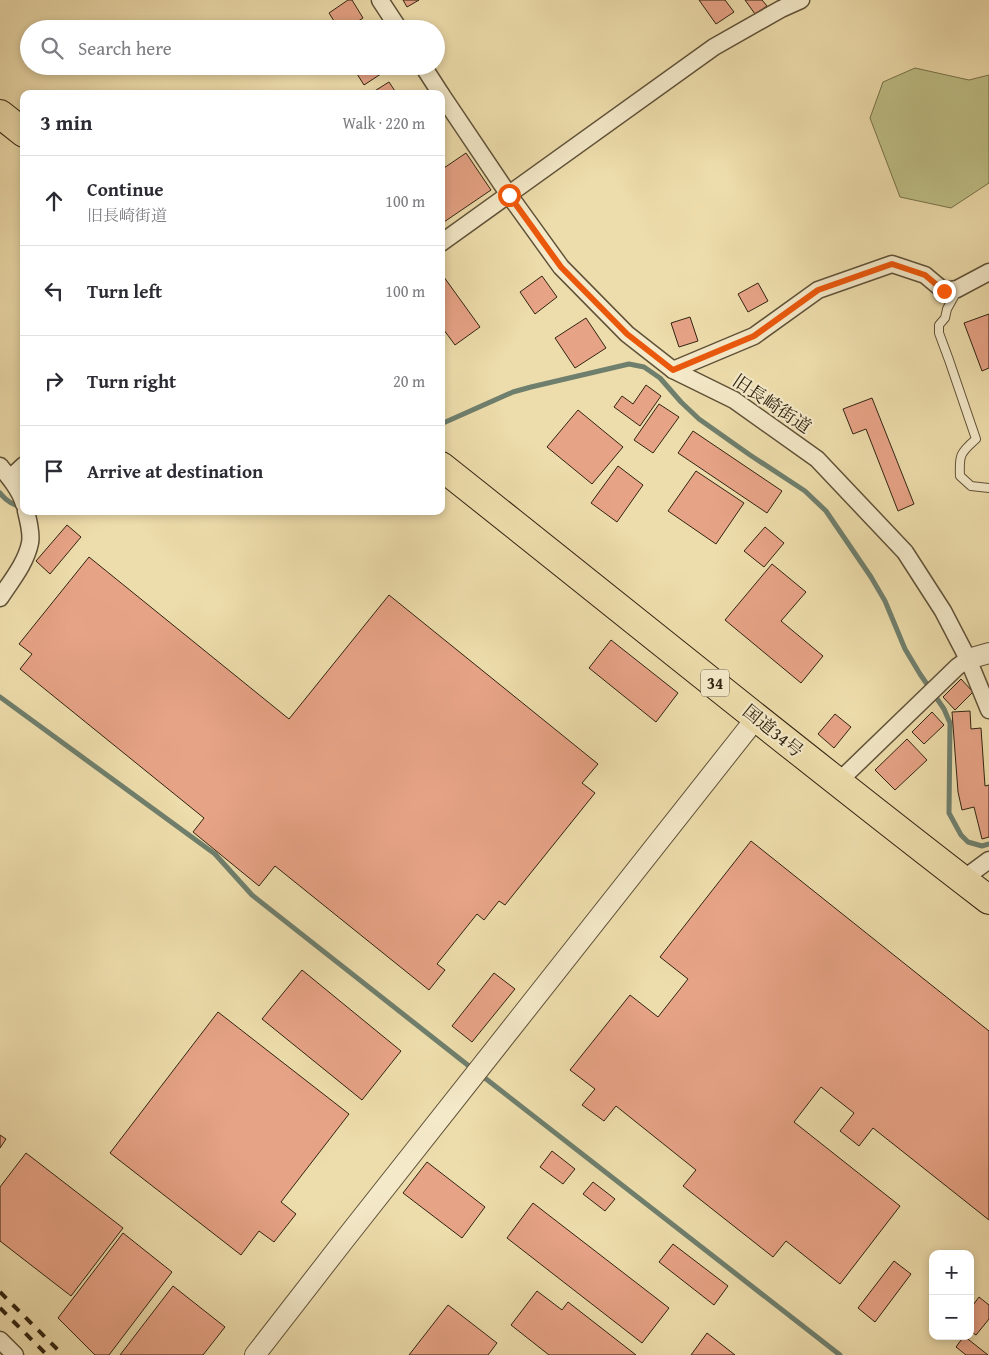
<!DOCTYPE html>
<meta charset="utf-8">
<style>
:root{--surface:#fff;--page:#f7f7f7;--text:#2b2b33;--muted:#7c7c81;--line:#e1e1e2}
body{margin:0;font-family:"Gentium Book Plus","Noto Serif JP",serif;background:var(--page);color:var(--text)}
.controls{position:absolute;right:15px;bottom:15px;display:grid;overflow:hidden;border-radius:10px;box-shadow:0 2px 8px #0003}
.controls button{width:45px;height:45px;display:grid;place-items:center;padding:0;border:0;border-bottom:1px solid var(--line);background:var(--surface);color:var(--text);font:25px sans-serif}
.stop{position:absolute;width:15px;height:15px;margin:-11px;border:4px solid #ea580c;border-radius:50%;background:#fff}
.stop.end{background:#ea580c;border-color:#fff;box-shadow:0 1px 5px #0008}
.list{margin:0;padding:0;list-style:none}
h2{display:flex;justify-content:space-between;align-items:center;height:65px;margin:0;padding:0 20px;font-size:21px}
h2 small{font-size:16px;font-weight:400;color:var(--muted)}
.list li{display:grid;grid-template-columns:32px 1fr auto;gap:15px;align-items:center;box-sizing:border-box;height:90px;padding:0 20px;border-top:1px solid var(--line)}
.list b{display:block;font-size:19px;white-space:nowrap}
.list p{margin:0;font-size:16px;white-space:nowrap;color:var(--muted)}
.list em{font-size:16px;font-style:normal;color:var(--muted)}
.icon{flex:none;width:28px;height:28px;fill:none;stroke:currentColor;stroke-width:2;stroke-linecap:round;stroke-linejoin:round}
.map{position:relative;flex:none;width:989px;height:1355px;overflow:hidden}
.search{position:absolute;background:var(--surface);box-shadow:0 2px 8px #0003;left:20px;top:20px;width:425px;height:55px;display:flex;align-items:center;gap:12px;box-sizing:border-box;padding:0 18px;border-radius:28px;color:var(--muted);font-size:19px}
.panel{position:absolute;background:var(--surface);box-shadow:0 2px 8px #0003;left:20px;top:90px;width:425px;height:425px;border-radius:10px}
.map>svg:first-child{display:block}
.green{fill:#bebf86;stroke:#78724c}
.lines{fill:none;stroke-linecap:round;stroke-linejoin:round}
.stream{stroke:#6f7f6d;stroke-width:5}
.building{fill:#e7a386;stroke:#312411}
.service-casing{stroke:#605238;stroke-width:10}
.minor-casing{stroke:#605238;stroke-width:19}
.tertiary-casing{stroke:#605238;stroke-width:22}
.trunk-casing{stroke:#312411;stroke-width:30}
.service{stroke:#f4e9c9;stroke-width:8}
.minor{stroke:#f4e9c9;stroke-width:16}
.tertiary{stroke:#f4e9c9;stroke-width:20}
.trunk{stroke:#eeddac;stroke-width:28}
.rail{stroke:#312411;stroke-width:4;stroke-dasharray:9 9;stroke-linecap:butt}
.route{stroke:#ea580c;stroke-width:6}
.labels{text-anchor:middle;stroke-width:4.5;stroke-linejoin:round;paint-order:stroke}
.shield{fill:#f4e9c9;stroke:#6c5f48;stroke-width:1}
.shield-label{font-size:16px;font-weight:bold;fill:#312411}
.street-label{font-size:18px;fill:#312411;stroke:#f4e9c9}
</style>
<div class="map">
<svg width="989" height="1355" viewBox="0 0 989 1355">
<rect width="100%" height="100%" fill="#eeddac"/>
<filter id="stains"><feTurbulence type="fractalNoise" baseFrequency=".004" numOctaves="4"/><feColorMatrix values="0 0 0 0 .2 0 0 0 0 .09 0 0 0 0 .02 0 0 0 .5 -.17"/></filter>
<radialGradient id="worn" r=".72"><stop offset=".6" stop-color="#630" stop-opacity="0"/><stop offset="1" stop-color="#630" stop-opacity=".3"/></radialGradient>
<path class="green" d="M 915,68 L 969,80 L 989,75 L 989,183 L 951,208 L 900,197 L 870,118 L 883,82 Z"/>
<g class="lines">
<g class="stream">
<path d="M 441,424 L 513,392 L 531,387 L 629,364 L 644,367 L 660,378 L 681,402 L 699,419 L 750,455 L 805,491 L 826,511 L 871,577 L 885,601 L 905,649 L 920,674 L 944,709 L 950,723 L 949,813 L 961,835 L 968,842 L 982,846 L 989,844"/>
<path d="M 0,493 C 6,501 13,505 22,507"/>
<path d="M 0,697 L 215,854 L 252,895 L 474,1070"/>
<path d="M 481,1075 L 840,1355"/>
</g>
</g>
<g class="building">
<path d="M 348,0 L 352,0 L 363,18 L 346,29 L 339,29 L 329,13 Z"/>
<path d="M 403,0 L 419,0 L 407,7 Z"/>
<path d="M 699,0 L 725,0 L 734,12 L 716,24 Z"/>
<path d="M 745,0 L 762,0 L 767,6 L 755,14 Z"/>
<path d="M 362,24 L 365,29 L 355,29 Z"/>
<path d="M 352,66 L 389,66 L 390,68 L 364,85 Z"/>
<path d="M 389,82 L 397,94 L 375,94 L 373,92 Z"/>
<path d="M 466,153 L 491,190 L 441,224 L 441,170 Z"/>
<path d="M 441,273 L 480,327 L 455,345 L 441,326 Z"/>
<path d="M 542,276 L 557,297 L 535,314 L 520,292 Z"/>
<path d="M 758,283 L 768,301 L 748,312 L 738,294 Z"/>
<path d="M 989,314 L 989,368 L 982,371 L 964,323 Z"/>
<path d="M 690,317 L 698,341 L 679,347 L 671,323 Z"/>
<path d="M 586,318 L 606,348 L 575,368 L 555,338 Z"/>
<path d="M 646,385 L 661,396 L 640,426 L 614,407 L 622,396 L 633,404 Z"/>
<path d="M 872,398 L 914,504 L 898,511 L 866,429 L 853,434 L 843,409 Z"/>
<path d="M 659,404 L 679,417 L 653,453 L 634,440 Z"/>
<path d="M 578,410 L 623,447 L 592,484 L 547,447 Z"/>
<path d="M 693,431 L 782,491 L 767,513 L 678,453 Z"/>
<path d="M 618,466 L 643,485 L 617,522 L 591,503 Z"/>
<path d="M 696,471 L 744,503 L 716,544 L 668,511 Z"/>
<path d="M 67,525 L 81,537 L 50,574 L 36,561 Z"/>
<path d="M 765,527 L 784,543 L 764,567 L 744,551 Z"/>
<path d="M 89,557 L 289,719 L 389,595 L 598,764 L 582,783 L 595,793 L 505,905 L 499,901 L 484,920 L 477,914 L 437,964 L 445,970 L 429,990 L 275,866 L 259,886 L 193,832 L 204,818 L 20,669 L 32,654 L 19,644 Z"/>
<path d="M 772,564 L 806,592 L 781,621 L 823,656 L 801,683 L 725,620 Z"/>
<path d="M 611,640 L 678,693 L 656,722 L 589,668 Z"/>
<path d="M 961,679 L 973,692 L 955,710 L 943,697 Z"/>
<path d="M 970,711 L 971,729 L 981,728 L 985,786 L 989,785 L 989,837 L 982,839 L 974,807 L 962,810 L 958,792 L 952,712 Z"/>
<path d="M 932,712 L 944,725 L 924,744 L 912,732 Z"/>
<path d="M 835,714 L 851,727 L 834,748 L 818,734 Z"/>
<path d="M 907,739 L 927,760 L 895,790 L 875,770 Z"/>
<path d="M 751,841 L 989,1031 L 989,1220 L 873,1128 L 859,1146 L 840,1131 L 854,1113 L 821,1087 L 794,1122 L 900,1206 L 840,1284 L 786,1241 L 773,1257 L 683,1186 L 696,1170 L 616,1106 L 604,1121 L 582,1105 L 595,1089 L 570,1070 L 630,995 L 658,1017 L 688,979 L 660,957 Z"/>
<path d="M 302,970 L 401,1051 L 362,1100 L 262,1019 Z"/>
<path d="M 494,973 L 515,989 L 472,1042 L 452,1026 Z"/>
<path d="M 218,1012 L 349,1114 L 281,1202 L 296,1214 L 274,1242 L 259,1231 L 241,1255 L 110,1153 Z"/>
<path d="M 0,1135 L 6,1139 L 0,1148 Z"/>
<path d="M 552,1151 L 575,1169 L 563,1184 L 540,1167 Z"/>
<path d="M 26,1153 L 123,1228 L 71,1296 L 0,1241 L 0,1187 Z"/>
<path d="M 427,1162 L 485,1207 L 462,1238 L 403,1193 Z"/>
<path d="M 593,1182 L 615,1199 L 605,1211 L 583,1194 Z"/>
<path d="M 533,1203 L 669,1308 L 642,1343 L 507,1238 Z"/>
<path d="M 123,1233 L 172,1272 L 109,1355 L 95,1355 L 58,1318 Z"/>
<path d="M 673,1244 L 728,1286 L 714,1305 L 659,1262 Z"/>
<path d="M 894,1261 L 911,1274 L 875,1322 L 858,1308 Z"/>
<path d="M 173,1286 L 225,1327 L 203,1355 L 120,1355 Z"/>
<path d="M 537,1291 L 562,1310 L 568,1302 L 636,1355 L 549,1355 L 511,1325 Z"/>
<path d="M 979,1297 L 989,1305 L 989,1319 L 976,1335 L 970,1331 L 970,1309 Z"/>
<path d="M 448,1305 L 497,1343 L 488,1355 L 409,1355 Z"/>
<path d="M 707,1333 L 735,1355 L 691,1355 Z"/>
<path d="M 964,1336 L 988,1355 L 966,1355 L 956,1347 Z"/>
</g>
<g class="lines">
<g class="service-casing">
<path id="service" d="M 957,291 L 947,309 L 945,318 L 939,325 L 939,333 L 949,360 L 976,439 C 960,453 959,455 960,476 L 971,486 L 989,488"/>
</g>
<g class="minor-casing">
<g id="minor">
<path d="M 380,0 L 399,29"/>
<path d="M 423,66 L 441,94"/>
<path d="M 441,94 L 509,195 L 561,267 L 627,334 L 673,370 L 734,400 L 817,459 L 905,552 L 943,611 L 968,659 L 989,710"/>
<path d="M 441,243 L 714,47 L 781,9 L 801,0"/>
<path d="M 673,370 L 754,336 L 818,290 L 892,264 L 925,275 L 944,291 L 957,289 L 989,272"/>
<path d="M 0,466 C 9,477 20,490 24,504"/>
<path d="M 10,478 L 24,465"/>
<path d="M 0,598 C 11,581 26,563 30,543 C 32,533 28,520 26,511"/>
<path d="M 837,783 L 957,667 L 968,659"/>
<path d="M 962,880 L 989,860"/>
<path d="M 0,1340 L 15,1355"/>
</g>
</g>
<g class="tertiary-casing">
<g id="tertiary">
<path d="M 968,659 L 989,653"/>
<path d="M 255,1355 L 345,1239 L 757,717"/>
</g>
</g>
<g class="trunk-casing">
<g id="trunk">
<path d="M 0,114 L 24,133"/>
<path d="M 441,466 C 624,611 804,758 989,900"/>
</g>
</g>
<use href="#service" class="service"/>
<use href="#minor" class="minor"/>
<use href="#tertiary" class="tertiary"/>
<use href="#trunk" class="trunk"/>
<g class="rail">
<path d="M 0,1292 L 63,1355"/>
<path d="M 0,1308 L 47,1355"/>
</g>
</g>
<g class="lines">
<path class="route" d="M 509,195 L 561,267 L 627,334 L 673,370 L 754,336 L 818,290 L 892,264 L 925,275 L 944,291"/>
</g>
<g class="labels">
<rect class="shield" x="701" y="669.5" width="28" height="27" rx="4"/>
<g class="shield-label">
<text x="715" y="689">34</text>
</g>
<g class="street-label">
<text transform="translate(772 404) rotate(34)" y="6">旧長崎街道</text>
<text transform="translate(773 731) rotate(39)" y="6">国道34号</text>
</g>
</g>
<rect width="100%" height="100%" filter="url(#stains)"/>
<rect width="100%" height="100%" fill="url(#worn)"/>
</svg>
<div class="controls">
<button>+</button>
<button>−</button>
</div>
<div class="stop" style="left:509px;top:195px"></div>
<div class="stop end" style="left:944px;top:291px"></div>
<div class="search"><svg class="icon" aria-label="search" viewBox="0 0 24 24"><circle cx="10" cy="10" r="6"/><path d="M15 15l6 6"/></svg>Search here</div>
<section class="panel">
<h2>3 min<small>Walk · 220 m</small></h2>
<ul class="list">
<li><svg class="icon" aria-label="ahead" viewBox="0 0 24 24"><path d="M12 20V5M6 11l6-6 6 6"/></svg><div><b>Continue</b><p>旧長崎街道</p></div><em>100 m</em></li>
<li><svg class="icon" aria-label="left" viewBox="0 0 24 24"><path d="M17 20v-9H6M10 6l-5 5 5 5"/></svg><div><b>Turn left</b></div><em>100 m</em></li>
<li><svg class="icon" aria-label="right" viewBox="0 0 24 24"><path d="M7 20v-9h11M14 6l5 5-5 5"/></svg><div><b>Turn right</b></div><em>20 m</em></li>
<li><svg class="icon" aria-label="arrive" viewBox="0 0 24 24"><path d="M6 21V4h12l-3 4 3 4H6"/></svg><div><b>Arrive at destination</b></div></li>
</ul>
</section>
</div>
